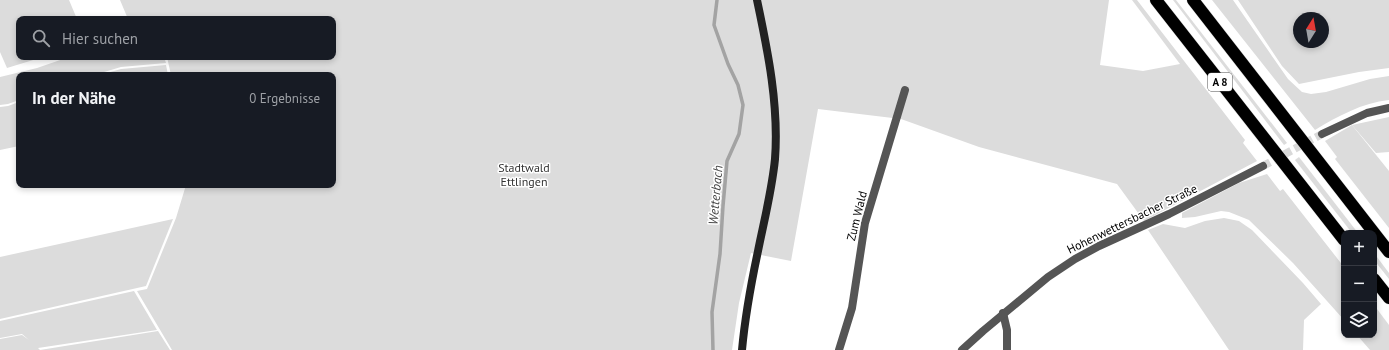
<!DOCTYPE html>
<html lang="de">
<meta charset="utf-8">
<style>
:root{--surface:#171b24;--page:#242831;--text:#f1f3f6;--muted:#9ea1a6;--line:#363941}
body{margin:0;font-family:"PT Sans",sans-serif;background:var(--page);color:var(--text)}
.controls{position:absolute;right:12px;bottom:12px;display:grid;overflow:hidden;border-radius:8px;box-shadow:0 2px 6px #0003}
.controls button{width:36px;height:36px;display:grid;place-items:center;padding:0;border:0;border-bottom:1px solid var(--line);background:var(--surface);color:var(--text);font:20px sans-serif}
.compass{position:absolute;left:1293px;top:12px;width:36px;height:36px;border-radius:50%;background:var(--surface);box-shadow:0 2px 6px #0003;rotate:11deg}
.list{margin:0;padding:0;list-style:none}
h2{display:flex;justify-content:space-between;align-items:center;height:52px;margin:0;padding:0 16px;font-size:17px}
h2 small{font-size:13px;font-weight:400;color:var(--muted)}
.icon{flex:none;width:22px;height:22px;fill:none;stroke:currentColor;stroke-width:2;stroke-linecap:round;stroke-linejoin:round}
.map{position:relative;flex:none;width:1389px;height:350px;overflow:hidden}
.search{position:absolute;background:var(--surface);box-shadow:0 2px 6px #0003;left:16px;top:16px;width:320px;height:44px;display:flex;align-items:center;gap:10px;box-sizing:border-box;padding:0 14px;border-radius:8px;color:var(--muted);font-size:15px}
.panel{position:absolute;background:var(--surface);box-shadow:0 2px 6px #0003;left:16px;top:72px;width:320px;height:116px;border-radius:8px}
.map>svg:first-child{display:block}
.green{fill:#dcdcdc;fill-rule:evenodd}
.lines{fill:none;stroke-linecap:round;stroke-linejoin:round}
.stream{stroke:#a3a3a3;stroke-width:3.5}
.tertiary-tunnel{stroke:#d9d9d9;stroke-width:8;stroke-dasharray:8 4;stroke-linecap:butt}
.motorway-casing{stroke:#dbdbdb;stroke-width:13}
.minor{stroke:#555;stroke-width:8}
.tertiary{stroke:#555;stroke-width:8}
.secondary{stroke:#222;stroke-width:8}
.motorway{stroke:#000;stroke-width:12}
.labels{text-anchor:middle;stroke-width:3;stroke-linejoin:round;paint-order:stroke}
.shield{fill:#fff;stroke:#4c4c4c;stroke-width:1}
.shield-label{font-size:11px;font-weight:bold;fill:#000}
.park-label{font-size:12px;fill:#333;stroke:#fff}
.street-label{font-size:12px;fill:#000;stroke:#fff}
.water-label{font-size:13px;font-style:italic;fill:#444;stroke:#fff}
</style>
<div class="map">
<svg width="1389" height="350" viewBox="0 0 1389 350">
<rect width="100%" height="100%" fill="#fff"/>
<g class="green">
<path d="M 0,0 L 69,0 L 77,19 L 19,19 L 19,57 L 43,57 L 7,68 L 0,52 Z"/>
<path d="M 120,0 L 1109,0 L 1100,65 L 1143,71 L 1180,64 L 1132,0 L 1137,0 L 1245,140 L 1243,143 L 1257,161 L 1144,221 L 1117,184 L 979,147 L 901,119 L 818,109 L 791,261 L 751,253 L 739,303 L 732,350 L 172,350 L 137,291 L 147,289 L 176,218 L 186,185 L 333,185 L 333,75 L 171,75 L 167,57 L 333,57 L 333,19 L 128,19 Z"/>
<path d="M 1173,0 L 1176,0 L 1287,143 L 1284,145 Z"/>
<path d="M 1212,0 L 1233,0 L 1288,79 L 1302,92 L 1311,94 L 1326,92 L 1370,79 L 1389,76 L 1389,100 C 1362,103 1338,116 1315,130 Z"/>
<path d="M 1238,0 L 1389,0 L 1389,68 L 1359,72 L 1299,84 L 1282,66 ZM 1299,18 L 1323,18 L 1323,42 L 1299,42 Z"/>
<path d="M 69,57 L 164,57 L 166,63 L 121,67 L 94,75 L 19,75 L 19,100 L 8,104 L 0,105 L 0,77 L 37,68 Z"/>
<path d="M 166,65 L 168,75 L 100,75 L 121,69 Z"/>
<path d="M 19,102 L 19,146 L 0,150 L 0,107 L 8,106 Z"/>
<path d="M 1389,117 L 1389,152 L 1376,153 L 1352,125 Z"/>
<path d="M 1352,125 L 1389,171 L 1389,228 L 1335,159 L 1337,157 L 1325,141 Z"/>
<path d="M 1299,157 L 1358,233 L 1352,233 L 1295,160 Z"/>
<path d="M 1267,174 L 1280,191 L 1283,189 L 1344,267 L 1344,320 L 1293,263 L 1249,220 L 1229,212 L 1221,211 L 1195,217 L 1182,218 L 1182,213 L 1239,183 Z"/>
<path d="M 1224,218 L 1239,221 L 1252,230 L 1303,283 L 1321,304 L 1304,320 L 1303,350 L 1229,350 L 1148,230 L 1163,224 L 1185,228 L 1205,221 Z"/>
<path d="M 173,219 L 146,286 L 0,319 L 0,257 Z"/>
<path d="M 1374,253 L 1389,273 L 1389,279 L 1374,260 Z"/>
<path d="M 134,291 L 157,330 L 38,348 L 40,350 L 158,331 L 170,350 L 0,350 L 0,339 L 22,335 L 29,340 L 22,334 L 0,338 L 0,321 Z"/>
<path d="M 1374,305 L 1389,325 L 1389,350 L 1370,350 L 1357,335 L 1374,335 Z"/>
</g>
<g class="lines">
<path class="stream" d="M 713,350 L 712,312 L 720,254 L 723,206 L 727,161 L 739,134 L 743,105 L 738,85 L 728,64 L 714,25 L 717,0"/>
<path class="tertiary-tunnel" d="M 1263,166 L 1322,134"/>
<g class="motorway-casing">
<g id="motorway">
<path d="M 1156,0 L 1344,240"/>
<path d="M 1193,0 L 1389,252"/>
<path d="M 1374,279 L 1389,298"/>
</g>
</g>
<g class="minor">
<path d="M 1003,313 L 1007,330 L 1007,350"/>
<path d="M 839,350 L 852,308 L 865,223 L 905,90"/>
</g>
<g class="tertiary">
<path d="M 1322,134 L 1367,113 L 1389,108"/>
<path d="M 962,350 L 983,331 L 1048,277 L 1075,259 L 1099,246 L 1169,214 L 1263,166"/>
</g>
<path class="secondary" d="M 742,350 C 745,317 751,284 758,251 C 764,221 772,190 775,159 C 779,106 768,52 757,0"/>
<use href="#motorway" class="motorway"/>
</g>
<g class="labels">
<rect class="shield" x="1208" y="73" width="24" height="18" rx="3"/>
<g class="shield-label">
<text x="1220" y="86">A 8</text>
</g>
<g class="park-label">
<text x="524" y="172">Stadtwald<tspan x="524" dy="14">Ettlingen</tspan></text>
</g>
<g class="street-label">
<text transform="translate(857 216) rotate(-76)" y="4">Zum Wald</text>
<text transform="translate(1132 219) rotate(-26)" y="4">Hohenwettersbacher Straße</text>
</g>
<g class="water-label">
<text transform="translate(715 195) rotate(-85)" y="5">Wetterbach</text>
</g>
</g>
</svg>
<div class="controls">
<button>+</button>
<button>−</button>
<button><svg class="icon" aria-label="layers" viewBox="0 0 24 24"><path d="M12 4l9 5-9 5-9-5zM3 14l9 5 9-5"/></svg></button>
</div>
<svg class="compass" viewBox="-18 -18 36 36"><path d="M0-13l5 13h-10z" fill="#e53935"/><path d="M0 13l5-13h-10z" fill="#9ea1a6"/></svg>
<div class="search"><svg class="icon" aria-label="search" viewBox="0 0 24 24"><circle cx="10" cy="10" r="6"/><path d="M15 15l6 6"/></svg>Hier suchen</div>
<section class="panel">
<h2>In der Nähe<small>0 Ergebnisse</small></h2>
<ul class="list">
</ul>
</section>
</div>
